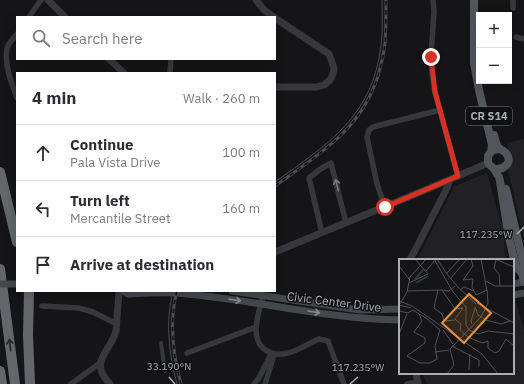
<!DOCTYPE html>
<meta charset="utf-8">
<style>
:root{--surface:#fff;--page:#f7f7f7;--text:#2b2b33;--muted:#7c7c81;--line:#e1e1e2}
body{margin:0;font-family:"IBM Plex Sans",sans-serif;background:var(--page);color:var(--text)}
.controls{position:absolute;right:12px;top:12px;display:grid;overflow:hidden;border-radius:0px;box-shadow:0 2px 10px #0003}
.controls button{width:36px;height:36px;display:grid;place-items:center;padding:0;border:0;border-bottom:1px solid var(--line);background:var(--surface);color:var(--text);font:20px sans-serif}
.stop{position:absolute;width:12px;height:12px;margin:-9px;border:3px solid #d93025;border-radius:50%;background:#fff}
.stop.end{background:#d93025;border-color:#fff;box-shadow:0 1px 4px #0008}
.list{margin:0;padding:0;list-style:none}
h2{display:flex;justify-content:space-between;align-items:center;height:52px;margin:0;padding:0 16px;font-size:17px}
h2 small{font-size:13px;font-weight:400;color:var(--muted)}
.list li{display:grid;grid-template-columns:26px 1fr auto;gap:12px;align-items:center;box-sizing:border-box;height:56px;padding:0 16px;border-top:1px solid var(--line)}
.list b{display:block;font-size:15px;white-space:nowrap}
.list p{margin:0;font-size:13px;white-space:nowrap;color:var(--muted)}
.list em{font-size:13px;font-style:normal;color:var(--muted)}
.icon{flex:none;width:22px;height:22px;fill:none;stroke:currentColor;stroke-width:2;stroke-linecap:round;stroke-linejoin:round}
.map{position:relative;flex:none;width:524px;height:384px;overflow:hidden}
.search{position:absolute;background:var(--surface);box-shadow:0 2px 10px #0003;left:16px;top:16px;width:260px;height:44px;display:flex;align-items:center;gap:10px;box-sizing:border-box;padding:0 14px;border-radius:0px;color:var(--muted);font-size:15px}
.panel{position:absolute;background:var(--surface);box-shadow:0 2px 10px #0003;left:16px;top:72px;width:260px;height:220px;border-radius:0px}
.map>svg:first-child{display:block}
.built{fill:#212123}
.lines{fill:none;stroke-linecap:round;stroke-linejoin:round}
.pedestrian{stroke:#36383b;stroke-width:4}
.minor{stroke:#36383b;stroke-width:5.5}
.tertiary{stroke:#36383b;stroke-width:7}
.secondary{stroke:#44474b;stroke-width:7}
.primary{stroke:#52555a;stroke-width:8}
.motorway{stroke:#63676c;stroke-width:10}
.tram{stroke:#4b4e52;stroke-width:1}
.rail-casing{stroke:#4b4e52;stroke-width:3}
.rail{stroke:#101012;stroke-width:1.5;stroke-dasharray:4.5;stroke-linecap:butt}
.secondary-bridge{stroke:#44474b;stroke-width:7}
.oneway{stroke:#75797f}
.oneway2{stroke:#858a91}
.oneway3{stroke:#252628}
.route{stroke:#d93025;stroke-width:5}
.ticks{fill:none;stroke:#a8aeb6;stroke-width:1.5}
.labels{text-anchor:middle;stroke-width:3;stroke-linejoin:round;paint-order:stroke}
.shield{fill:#101012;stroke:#7a7f85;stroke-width:1}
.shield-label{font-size:11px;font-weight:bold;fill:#a8aeb6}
.street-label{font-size:12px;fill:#a8aeb6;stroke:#101012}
.inset-river{fill:none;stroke:#2e383c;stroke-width:2}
.inset-road{fill:none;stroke:#505257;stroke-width:1}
.view{fill:#e5933e;fill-opacity:0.15;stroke:#e5933e;stroke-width:2}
.inset-edge{fill:none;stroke:#a8aeb6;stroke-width:2}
.ticks-label{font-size:10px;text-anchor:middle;fill:#a8aeb6;stroke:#101012;stroke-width:3;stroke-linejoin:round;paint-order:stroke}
</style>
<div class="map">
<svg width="524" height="384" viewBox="0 0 524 384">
<rect width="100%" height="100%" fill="#151517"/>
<g class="built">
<path d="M 524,139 L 524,238 L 508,171 L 510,156 L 507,143 Z"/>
<path d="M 487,173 L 504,233 L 505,253 L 507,260 L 417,260 L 454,186 Z"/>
<path d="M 513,298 L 515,298 L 524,330 L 524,384 L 427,384 L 422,373 L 513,373 Z"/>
</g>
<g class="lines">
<path class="pedestrian" d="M 161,343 L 165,371"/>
<g class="minor">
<path d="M 433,0 L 434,11 L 431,57 L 432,74 L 435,92 L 458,177"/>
<path d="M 513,8 L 513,0"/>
<path d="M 29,17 L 41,0"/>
<path d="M 17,34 C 14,38 7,44 7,49 C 4,65 12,84 17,98"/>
<path d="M 516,37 L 524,39"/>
<path d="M 170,73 L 171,59"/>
<path d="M 385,207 L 377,184 L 367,137 L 369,130 L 373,127 L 440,110"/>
<path d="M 322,233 L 309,178 L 319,170 L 331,163 L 346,223"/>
<path d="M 263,296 C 259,313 249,336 264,349 C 272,355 279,355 288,353 C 298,351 309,343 319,339 L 328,341 L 344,384"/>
<path d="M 42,306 L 79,308 L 93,312 L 117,324"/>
<path d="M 187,353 L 256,327"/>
<path d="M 71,384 L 100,363"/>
<path d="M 254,384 L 259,378 L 271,354"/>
<path d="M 265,384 L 274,355"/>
<path d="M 407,384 L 418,382"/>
</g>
<g class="tertiary">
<path d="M 48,0 L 65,17"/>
<path d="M 256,0 L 264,10 L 274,17"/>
<path d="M 275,18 L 329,54 L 334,68 L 333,74 L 330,80 L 324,85 L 317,87 L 275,87"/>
<path d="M 109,59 L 124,73"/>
<path d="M 275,252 L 430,188 L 488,163"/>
<path d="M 410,260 L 447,188 L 450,180"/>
<path d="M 416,373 L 418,384"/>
<path d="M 110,384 C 88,361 110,353 116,331 L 119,291"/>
</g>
<g class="secondary">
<path d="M 513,284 L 524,282"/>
<path d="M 123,291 L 128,294 C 144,293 161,292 177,293 C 252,299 325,319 400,320"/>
<path d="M 232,291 L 360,310 L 400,309"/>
<path d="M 513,295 L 524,293"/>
</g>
<g class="primary">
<path d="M 474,0 L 474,63 L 479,90 L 492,145 L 491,152"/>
<path d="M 494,135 C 495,139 496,144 498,147 C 501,150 504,151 506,153 C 514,163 503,170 494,169 L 488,163 L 488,156 L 492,150 L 500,149"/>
<path d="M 494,169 L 499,177 L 500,181 L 508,233 L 514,259 L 516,267 L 522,273 L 524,282"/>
<path d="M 506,189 L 524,266 L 522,273"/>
</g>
<g class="motorway">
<path d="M 0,172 L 17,242"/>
<path d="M 0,269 L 15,384"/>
<path d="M 29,291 L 28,335 L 30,384"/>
<path d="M 0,371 L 2,384"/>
</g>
<g class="tram">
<path d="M 275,182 C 329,143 372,117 381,46 C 383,31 382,15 382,0"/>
<path d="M 173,291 C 165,322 169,354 177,384"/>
</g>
<g class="rail-casing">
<g id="rail">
<path d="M 275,186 C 318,155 361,130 378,76 C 381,65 384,54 385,43 C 386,29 386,14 386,0"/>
<path d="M 177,291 C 169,321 173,355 181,384"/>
</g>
</g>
<use href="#rail" class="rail"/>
<path class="secondary-bridge" d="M 0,284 L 17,284"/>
</g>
<defs><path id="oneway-shaft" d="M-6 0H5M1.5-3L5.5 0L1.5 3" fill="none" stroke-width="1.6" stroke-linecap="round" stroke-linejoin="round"/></defs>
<use class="oneway" href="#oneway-shaft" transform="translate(337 185) rotate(-104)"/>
<g class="oneway2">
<use href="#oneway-shaft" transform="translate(235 300) rotate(8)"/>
<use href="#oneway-shaft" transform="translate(314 312) rotate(9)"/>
</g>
<use class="oneway3" href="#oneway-shaft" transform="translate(10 345) rotate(-97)"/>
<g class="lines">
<path class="route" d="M 385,207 L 458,176 L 435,92 L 431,57"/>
</g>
<path class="ticks" d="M 517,234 L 524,227M 169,377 L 175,384M 350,384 L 358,377"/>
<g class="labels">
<rect class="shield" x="466" y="107" width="46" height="18" rx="3"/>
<g class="shield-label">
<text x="489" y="120">CR S14</text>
</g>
<g class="street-label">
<text transform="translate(334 302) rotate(7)" y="4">Civic Center Drive</text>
</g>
</g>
<g transform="translate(399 259)">
<rect width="115" height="115" fill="#151517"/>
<path class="inset-river" d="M 16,20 L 25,10M 17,24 L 29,17"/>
<path class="inset-road" d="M 35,0 L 54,33 L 67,48 L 67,66 L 70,71 L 79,75 L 89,72 L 115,75M 38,0 L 48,15M 72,0 L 74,7 L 64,21 L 74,20 L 73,28 L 77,36 L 88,31M 82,0 L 88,32M 96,0 L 115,8M 97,1 L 95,9 L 100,15 L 101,27M 0,7 L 10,20M 27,12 L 37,0M 48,14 L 61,0M 48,15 L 58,27M 52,19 L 68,0M 87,22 L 96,27 L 115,27M 10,24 L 29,15 L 16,0M 58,27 L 77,45M 39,31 L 35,49 L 43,55 L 45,62 L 56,61M 43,31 L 50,32 L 56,27M 61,31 L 65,28 L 75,32M 8,32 L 43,31 L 56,50 L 64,49 L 56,60 L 62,65 L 61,71 L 69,78 L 83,84 L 89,82 L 89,89 L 96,94 L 100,92 L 107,80 L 115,87M 0,42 L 13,47 L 83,95 L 99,115M 78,44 L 115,64M 1,45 L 8,33 L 11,18 L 27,0M 0,46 L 12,49M 76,48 L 79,56 L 87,61 L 102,65 L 111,62M 0,52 L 9,54 L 14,51 L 20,55 L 27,59 L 41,71 L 36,87 L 38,100 L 31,104 L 21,104 L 8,97 L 26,84 L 26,79 L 15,73 L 23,62 L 20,55M 73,65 L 72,62 L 76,49M 44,71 L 54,85M 0,75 L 8,55M 53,87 L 80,101 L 80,107M 36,93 L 50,91M 70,111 L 71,95M 48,115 L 55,106 L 51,90 L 82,58 L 89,44 L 88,31"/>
<path class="view" d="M 70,35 L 92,54 L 65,84 L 43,64 Z"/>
<rect width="115" height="115" class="inset-edge"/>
</g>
<g class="ticks-label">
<text x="486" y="238">117.235°W</text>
<text x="169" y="370">33.190°N</text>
<text x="358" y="371">117.235°W</text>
</g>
</svg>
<div class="controls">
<button>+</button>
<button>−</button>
</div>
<div class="stop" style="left:385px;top:207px"></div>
<div class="stop end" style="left:431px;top:57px"></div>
<div class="search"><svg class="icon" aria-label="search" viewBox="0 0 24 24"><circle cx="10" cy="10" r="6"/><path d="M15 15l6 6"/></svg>Search here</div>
<section class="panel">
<h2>4 min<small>Walk · 260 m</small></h2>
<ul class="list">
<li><svg class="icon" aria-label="ahead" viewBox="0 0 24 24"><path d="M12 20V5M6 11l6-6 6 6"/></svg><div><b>Continue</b><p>Pala Vista Drive</p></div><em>100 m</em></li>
<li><svg class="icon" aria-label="left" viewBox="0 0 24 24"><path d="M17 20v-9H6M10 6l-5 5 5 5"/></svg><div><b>Turn left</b><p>Mercantile Street</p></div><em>160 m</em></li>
<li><svg class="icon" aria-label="arrive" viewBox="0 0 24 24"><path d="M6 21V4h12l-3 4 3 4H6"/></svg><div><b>Arrive at destination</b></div></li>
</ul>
</section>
</div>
